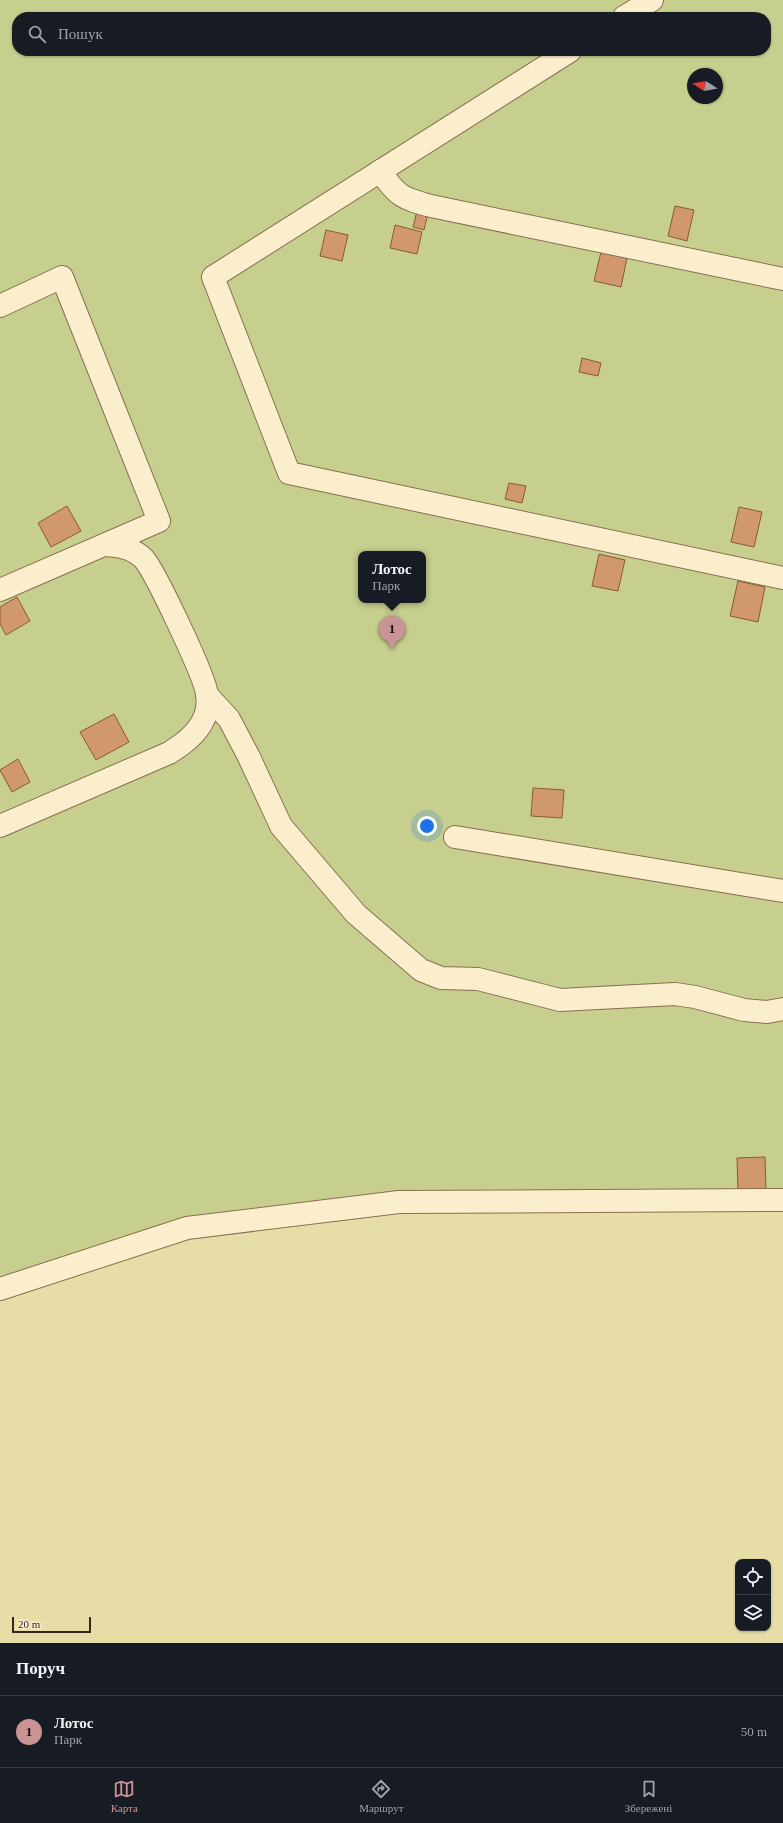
<!DOCTYPE html>
<html lang="uk">
<meta charset="utf-8">
<style>
:root{--surface:#171b24;--page:#242831;--text:#f1f3f6;--muted:#9ea1a6;--line:#363941;--accent:#ca9495}
body{margin:0;font-family:"Times New Roman",serif;background:var(--page);color:var(--text)}
.controls{position:absolute;right:12px;bottom:12px;display:grid;overflow:hidden;border-radius:8px;box-shadow:0 1px 3px #0004}
.controls button{width:36px;height:36px;display:grid;place-items:center;padding:0;border:0;border-bottom:1px solid var(--line);background:var(--surface);color:var(--text);font:20px sans-serif}
.compass{position:absolute;left:687px;top:68px;width:36px;height:36px;border-radius:50%;background:var(--surface);box-shadow:0 1px 3px #0004;rotate:281deg}
.scale{position:absolute;left:12px;bottom:10px;width:79px;box-sizing:border-box;padding-left:4px;border:2px solid #362719;border-top:0;font-size:11px;line-height:14px;white-space:nowrap;color:#362719;-webkit-text-stroke:3px #f8ebca;paint-order:stroke}
.you{position:absolute;left:427px;top:826px;width:14px;height:14px;margin:-10px;border:3px solid #fff;border-radius:50%;background:#1a73e8;box-shadow:0 0 0 6px #1a73e833}
.badge{display:grid;place-items:center;width:26px;height:26px;border-radius:50%;background:var(--accent);color:#111;font-size:13px;font-weight:700}
.pin{position:absolute;translate:-50% -33px;filter:drop-shadow(0 1px 2px #0008)}
.pin::after{content:'';position:absolute;top:21px;width:14px;height:12px;background:inherit;clip-path:polygon(0 0,100% 0,50% 100%)}
.popup{position:absolute;left:358px;top:551px;width:68px;height:52px;box-sizing:border-box;display:grid;place-content:center;border-radius:8px;background:var(--surface);filter:drop-shadow(0 1px 3px #0005);font-size:13px;white-space:nowrap;color:var(--muted)}
.popup b{font-size:15px;color:var(--text)}
.popup::after{content:'';position:absolute;left:50%;top:100%;margin-left:-8px;border:8px solid transparent;border-top-color:var(--surface)}
.list{margin:0;padding:0;list-style:none}
h2{display:flex;justify-content:space-between;align-items:center;height:52px;margin:0;padding:0 16px;font-size:17px}
h2 small{font-size:13px;font-weight:400;color:var(--muted)}
.list li{display:grid;grid-template-columns:26px 1fr auto;gap:12px;align-items:center;box-sizing:border-box;height:72px;padding:0 16px;border-top:1px solid var(--line)}
.list b{display:block;font-size:15px;white-space:nowrap}
.list p{margin:0;font-size:13px;white-space:nowrap;color:var(--muted)}
.list em{font-size:13px;font-style:normal;color:var(--muted)}
.icon{flex:none;width:22px;height:22px;fill:none;stroke:currentColor;stroke-width:2;stroke-linecap:round;stroke-linejoin:round}
.map{position:relative;flex:none;width:783px;height:1643px;overflow:hidden}
.search{position:absolute;background:var(--surface);box-shadow:0 1px 3px #0004;left:12px;right:12px;top:12px;height:44px;display:flex;align-items:center;gap:10px;box-sizing:border-box;padding:0 14px;border-radius:16px;color:var(--muted);font-size:15px}
.sheet{height:124px;background:var(--surface)}
nav{display:flex;justify-content:space-around;align-items:center;box-sizing:border-box;height:56px;border-top:1px solid var(--line);background:var(--surface);font-size:11px;color:var(--muted)}
nav a{display:grid;justify-items:center;gap:2px}
nav .on{color:var(--accent)}
.map>svg:first-child{display:block}
.farmland{fill:#e6dda7;fill-rule:evenodd}
.green{fill:#c6cf8e;fill-rule:evenodd}
.building{fill:#d2986d;stroke:#895938}
.lines{fill:none;stroke-linecap:round;stroke-linejoin:round}
.minor-casing{stroke:#887053;stroke-width:24}
.minor{stroke:#fbeecd;stroke-width:22}
</style>
<div class="map">
<svg width="783" height="1643" viewBox="0 0 783 1643">
<rect width="100%" height="100%" fill="#f0e1ba"/>
<path class="farmland" d="M 783,1200 L 783,1643 L 0,1643 L 0,1289 L 187,1228 L 398,1202 ZM 738,1562 L 768,1562 L 768,1628 L 738,1628 Z"/>
<path class="green" d="M 0,0 L 783,0 L 783,1200 L 398,1202 L 187,1228 L 0,1289 ZM 17,17 L 766,17 L 766,51 L 17,51 ZM 693,74 L 717,74 L 717,98 L 693,98 ZM 361,554 L 423,554 L 423,600 L 361,600 Z"/>
<g class="building">
<path d="M 675,206 L 694,210 L 687,241 L 668,236 Z"/>
<path d="M 417,211 L 428,213 L 424,230 L 413,227 Z"/>
<path d="M 395,225 L 422,232 L 417,254 L 390,248 Z"/>
<path d="M 326,230 L 348,235 L 342,261 L 320,256 Z"/>
<path d="M 601,252 L 627,258 L 621,287 L 594,281 Z"/>
<path d="M 582,358 L 601,363 L 598,376 L 579,372 Z"/>
<path d="M 509,483 L 526,486 L 522,503 L 505,499 Z"/>
<path d="M 67,506 L 81,531 L 51,547 L 38,523 Z"/>
<path d="M 739,507 L 762,512 L 754,547 L 731,542 Z"/>
<path d="M 599,554 L 625,560 L 618,591 L 592,586 Z"/>
<path d="M 738,581 L 765,587 L 758,622 L 730,616 Z"/>
<path d="M 17,597 L 30,621 L 6,635 L 0,624 L 0,607 Z"/>
<path d="M 114,714 L 129,742 L 96,760 L 80,732 Z"/>
<path d="M 18,759 L 30,782 L 12,792 L 0,770 Z"/>
<path d="M 533,788 L 564,790 L 562,818 L 531,816 Z"/>
<path d="M 765,1157 L 766,1190 L 738,1191 L 737,1158 Z"/>
</g>
<g class="lines">
<g class="minor-casing">
<g id="minor">
<path d="M 624,17 L 652,0"/>
<path d="M 570,51 L 213,277 L 289,473 L 783,578"/>
<path d="M 380,171 C 398,197 402,198 431,206 L 783,279"/>
<path d="M 0,306 L 62,277 L 159,521 L 0,590"/>
<path d="M 207,695 L 229,719 L 249,757 L 281,826 L 356,914 L 421,970 L 441,978 L 478,979 L 560,1000 L 675,994 L 695,997 L 744,1010 L 767,1012 L 783,1009"/>
<path d="M 0,826 L 169,753 C 184,744 201,731 206,713 C 207,709 208,700 207,695 C 206,678 155,572 144,559 C 133,548 120,546 105,545"/>
<path d="M 455,837 L 783,891"/>
<path d="M 0,1289 L 187,1228 L 399,1202 L 783,1200"/>
</g>
</g>
<use href="#minor" class="minor"/>
</g>
</svg>
<div class="controls">
<button><svg class="icon" aria-label="locate" viewBox="0 0 24 24"><circle cx="12" cy="12" r="6"/><path d="M12 2v4M12 18v4M2 12h4M18 12h4"/></svg></button>
<button><svg class="icon" aria-label="layers" viewBox="0 0 24 24"><path d="M12 4l9 5-9 5-9-5zM3 14l9 5 9-5"/></svg></button>
</div>
<svg class="compass" viewBox="-18 -18 36 36"><path d="M0-13l5 13h-10z" fill="#e53935"/><path d="M0 13l5-13h-10z" fill="#9ea1a6"/></svg>
<div class="scale">20 m</div>
<div class="you"></div>
<div class="pin badge" style="left:392px;top:649px">1</div>
<div class="popup"><b>Лотос</b>Парк</div>
<div class="search"><svg class="icon" aria-label="search" viewBox="0 0 24 24"><circle cx="10" cy="10" r="6"/><path d="M15 15l6 6"/></svg>Пошук</div>
</div>
<section class="sheet">
<h2>Поруч<small></small></h2>
<ul class="list">
<li><span class="badge">1</span><div><b>Лотос</b><p>Парк</p></div><em>50 m</em></li>
</ul>
</section>
<nav>
<a class="on"><svg class="icon" aria-label="map" viewBox="0 0 24 24"><path d="M3 6l6-2 6 2 6-2v14l-6 2-6-2-6 2zM9 4v14M15 6v14"/></svg>Карта</a>
<a><svg class="icon" aria-label="directions" viewBox="0 0 24 24"><path d="M12 3l9 9-9 9-9-9zM9 14v-3h6M13 9l2 2-2 2"/></svg>Маршрут</a>
<a><svg class="icon" aria-label="saved" viewBox="0 0 24 24"><path d="M7 4h10v16l-5-4-5 4z"/></svg>Збережені</a>
</nav>
